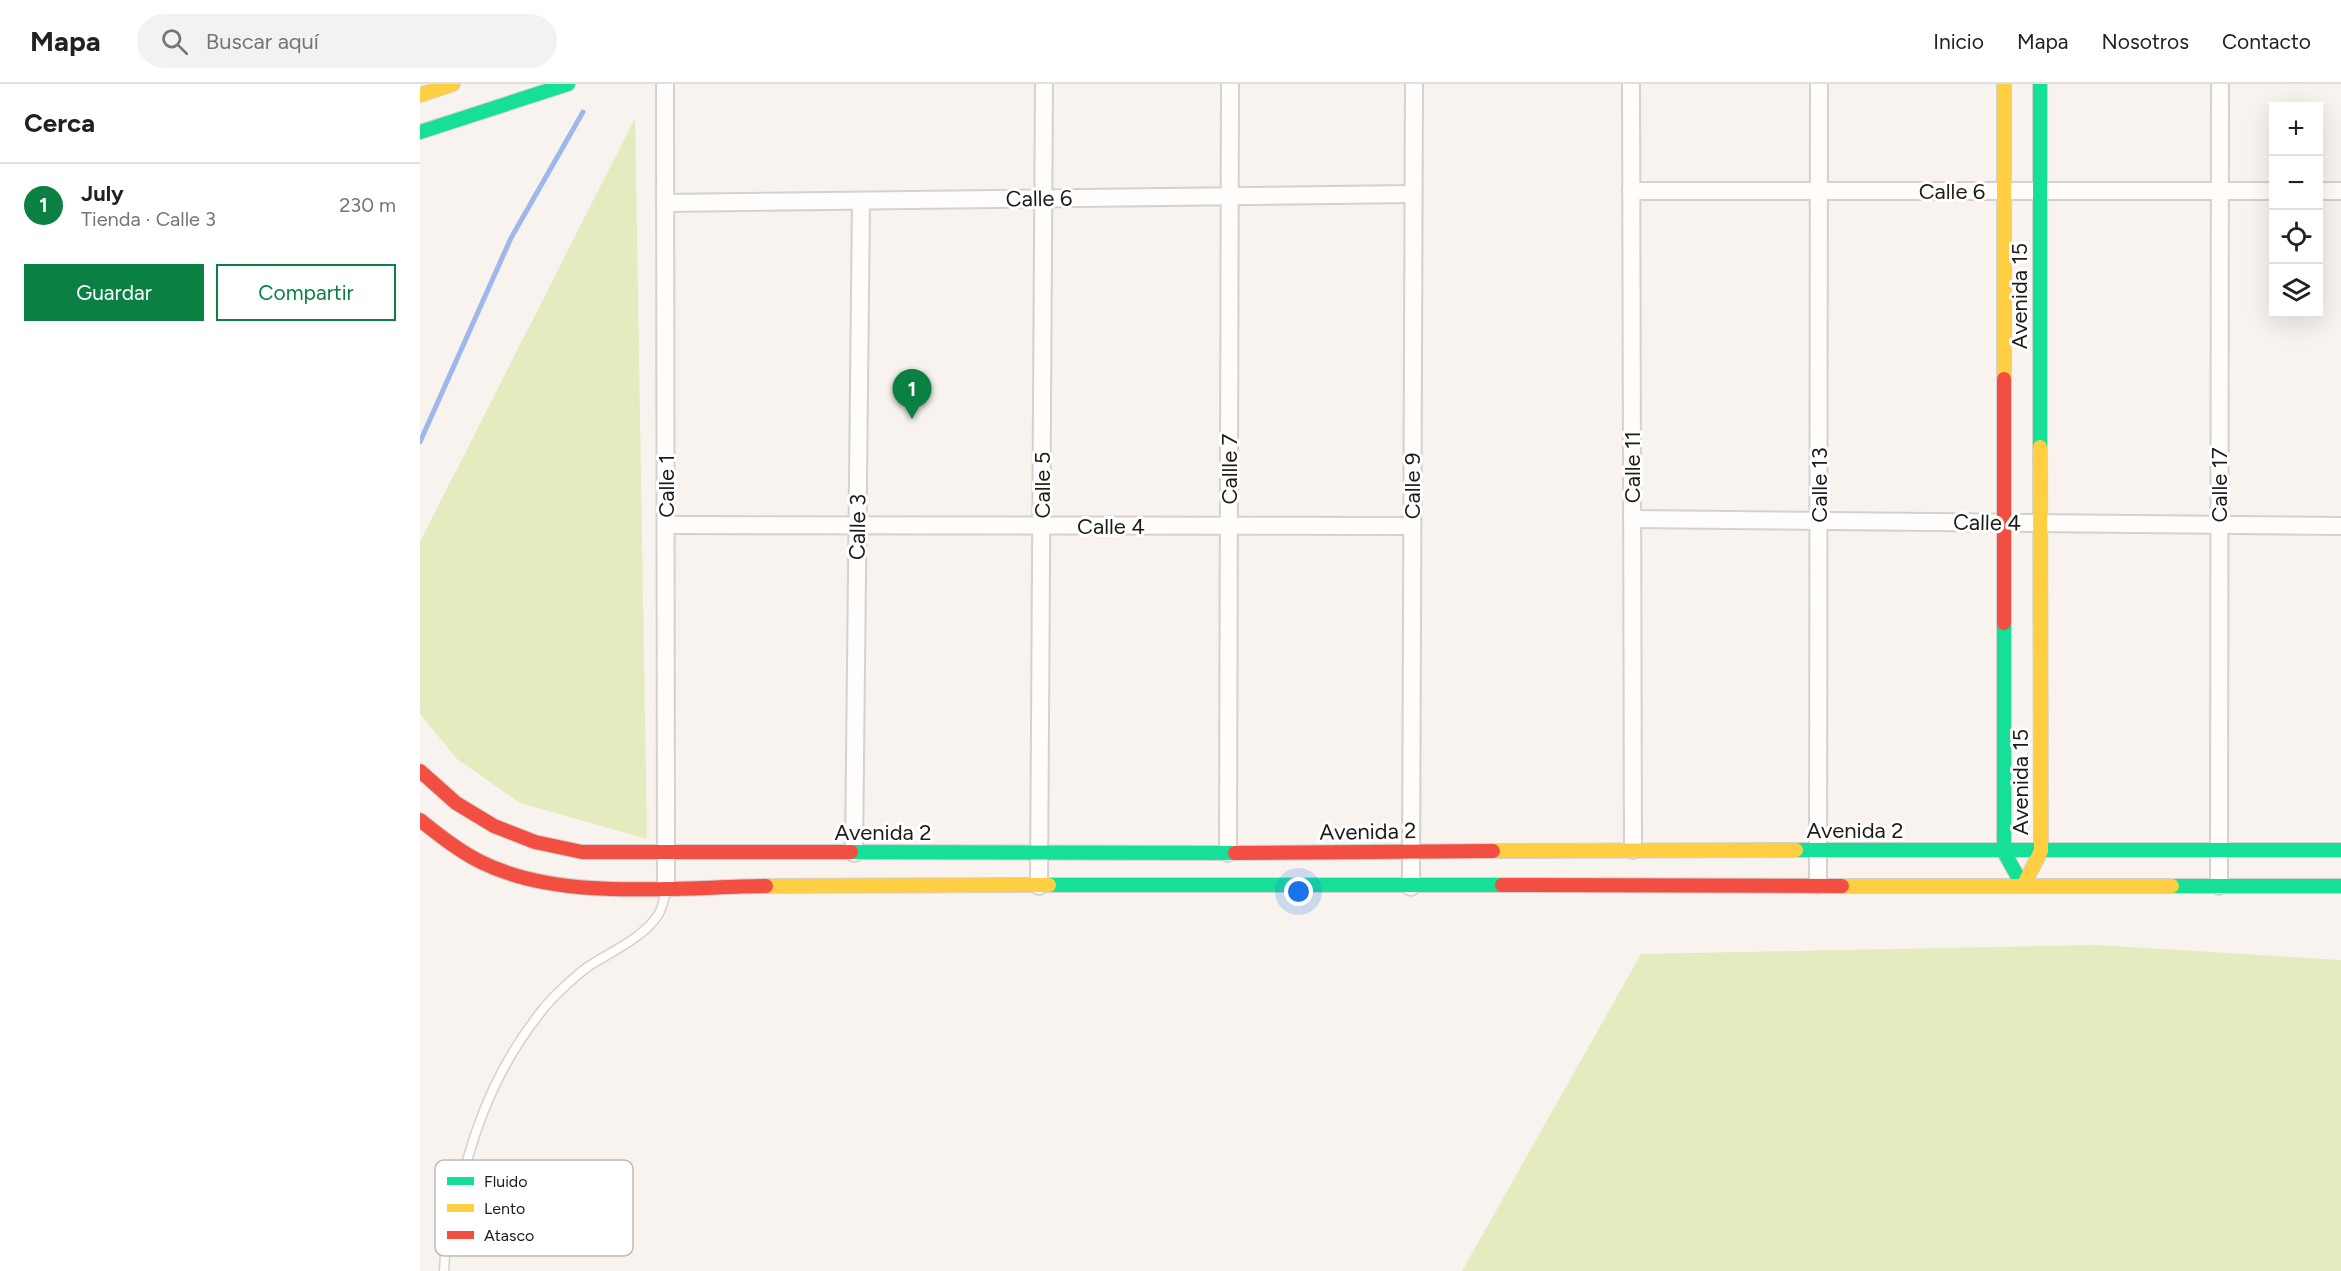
<!DOCTYPE html>
<html lang="es">
<meta charset="utf-8">
<style>
:root{--surface:#fff;--page:#f2f2f2;--text:#202124;--muted:#757577;--line:#e0e0e0;--accent:#0b8043}
body{margin:0;font-family:Figtree,sans-serif;background:var(--page);color:var(--text)}
.controls{position:absolute;right:18px;top:18px;display:grid;overflow:hidden;border-radius:0px;box-shadow:0 6px 24px #0002}
.controls button{width:54px;height:54px;display:grid;place-items:center;padding:0;border:0;border-bottom:2px solid var(--line);background:var(--surface);color:var(--text);font:30px sans-serif}
.you{position:absolute;left:879px;top:808px;width:21px;height:21px;margin:-15px;border:4px solid #fff;border-radius:50%;background:#1a73e8;box-shadow:0 0 0 9px #1a73e833}
.badge{display:grid;place-items:center;width:39px;height:39px;border-radius:50%;background:var(--accent);color:#fff;font-size:20px;font-weight:700}
.pin{position:absolute;translate:-50% -50px;filter:drop-shadow(0 2px 3px #0008)}
.pin::after{content:'';position:absolute;top:32px;width:21px;height:18px;background:inherit;clip-path:polygon(0 0,100% 0,50% 100%)}
.list{margin:0;padding:0;list-style:none}
h2{display:flex;justify-content:space-between;align-items:center;height:78px;margin:0;padding:0 24px;font-size:26px}
h2 small{font-size:20px;font-weight:400;color:var(--muted)}
.list li{display:grid;grid-template-columns:39px 1fr auto;gap:18px;align-items:center;box-sizing:border-box;height:84px;padding:0 24px;border-top:2px solid var(--line)}
.list b{display:block;font-size:22px;white-space:nowrap}
.list p{margin:0;font-size:20px;white-space:nowrap;color:var(--muted)}
.list em{font-size:20px;font-style:normal;color:var(--muted)}
.actions{display:flex;gap:12px;padding:18px 24px}
.actions a{flex:1;padding:14px 0;border:2px solid var(--accent);border-radius:0px;text-align:center;font-size:21px;color:var(--accent)}
.actions .main{background:var(--accent);color:#fff}
.icon{flex:none;width:33px;height:33px;fill:none;stroke:currentColor;stroke-width:2;stroke-linecap:round;stroke-linejoin:round}
.map{position:relative;flex:none;width:1921px;height:1187px;overflow:hidden}
header{display:flex;align-items:center;gap:36px;box-sizing:border-box;height:84px;padding:0 30px;background:var(--surface);border-bottom:2px solid var(--line)}
header strong{font-size:28px}
nav{display:flex;gap:33px;margin-inline-start:auto;font-size:21px}
.search{width:420px;height:54px;background:var(--page);display:flex;align-items:center;gap:15px;box-sizing:border-box;padding:0 21px;border-radius:33px;color:var(--muted);font-size:22px}
main{display:flex}
aside{flex:1;background:var(--surface)}
.map>svg:first-child{display:block}
.green{fill:#e4ebbe}
.lines{fill:none;stroke-linecap:round;stroke-linejoin:round}
.stream{stroke:#9eb8eb;stroke-width:5}
.lane-casing{stroke:#d5d1ce;stroke-width:11}
.street-casing{stroke:#d5d1ce;stroke-width:20}
.fast-casing{stroke:#d5d1ce;stroke-width:16}
.slow-casing{stroke:#d5d1ce;stroke-width:16}
.jam-casing{stroke:#d5d1ce;stroke-width:16}
.lane{stroke:#fefdfc;stroke-width:8}
.street{stroke:#fefdfc;stroke-width:16}
.fast{stroke:#16e098;stroke-width:14}
.slow{stroke:#ffcf43;stroke-width:14}
.jam{stroke:#f24e42;stroke-width:14}
.labels{text-anchor:middle;stroke-width:6;stroke-linejoin:round;paint-order:stroke}
.street-label{font-size:22px;fill:#1e1b19;stroke:#fff}
.key{fill:#fff;stroke:#bcbbba;stroke-width:1.5}
.key-label{font-size:16px;fill:#1e1b19}
</style>
<header>
<strong>Mapa</strong>
<div class="search"><svg class="icon" aria-label="search" viewBox="0 0 24 24"><circle cx="10" cy="10" r="6"/><path d="M15 15l6 6"/></svg>Buscar aquí</div>
<nav><a>Inicio</a><a>Mapa</a><a>Nosotros</a><a>Contacto</a></nav>
</header>
<main>
<aside>
<h2>Cerca<small></small></h2>
<ul class="list">
<li><span class="badge">1</span><div><b>July</b><p>Tienda · Calle 3</p></div><em>230 m</em></li>
</ul>
<div class="actions"><a class="main">Guardar</a><a>Compartir</a></div>
</aside>
<div class="map">
<svg width="1921" height="1187" viewBox="0 0 1921 1187">
<rect width="100%" height="100%" fill="#f8f3ee"/>
<g class="green">
<path d="M 215,34 L 227,755 L 100,719 L 37,675 L 0,630 L 0,458 Z"/>
<path d="M 1676,861 L 1921,876 L 1921,1187 L 1042,1187 L 1221,870 Z"/>
</g>
<g class="lines">
<path class="stream" d="M 0,358 L 91,154 L 163,28"/>
<g class="lane-casing">
<path id="lane" d="M 24,1187 L 25,1172 C 44,1081 60,1005 120,929 C 131,914 154,893 169,882 C 192,867 223,854 238,831 C 243,824 244,813 246,805"/>
</g>
<g class="street-casing">
<g id="street">
<path d="M 245,0 L 246,805"/>
<path d="M 1211,0 L 1213,766"/>
<path d="M 1211,107 L 1854,107"/>
<path d="M 1898,107 L 1921,107"/>
<path d="M 245,119 L 993,110"/>
<path d="M 1212,435 L 1921,442"/>
<path d="M 246,441 L 992,442"/>
<path d="M 434,769 L 441,117"/>
<path d="M 808,769 L 810,0"/>
<path d="M 1398,801 L 1399,0"/>
<path d="M 619,802 L 624,0"/>
<path d="M 1799,802 L 1800,0"/>
<path d="M 991,803 L 994,0"/>
</g>
</g>
<g class="fast-casing">
<g id="fast">
<path d="M 1620,0 L 1620,363"/>
<path d="M 0,48 L 148,0"/>
<path d="M 1584,539 L 1584,768 L 1603,802"/>
<path d="M 1376,766 L 1921,766"/>
<path d="M 431,768 L 815,769"/>
<path d="M 629,801 L 1082,801"/>
<path d="M 1752,802 L 1921,802"/>
</g>
</g>
<g class="slow-casing">
<g id="slow">
<path d="M 1584,0 L 1584,295"/>
<path d="M 0,11 L 33,0"/>
<path d="M 1073,767 L 1376,766"/>
<path d="M 346,802 L 629,801"/>
<path d="M 1422,802 L 1752,802"/>
<path d="M 1603,802 L 1621,767 L 1620,363"/>
</g>
</g>
<g class="jam-casing">
<g id="jam">
<path d="M 1584,295 L 1584,539"/>
<path d="M 0,687 L 36,719 L 74,742 L 115,758 L 162,768 L 431,768"/>
<path d="M 0,736 C 19,751 39,767 61,778 C 141,818 258,803 346,802"/>
<path d="M 815,769 L 1073,767"/>
<path d="M 1082,801 L 1422,802"/>
</g>
</g>
<use href="#lane" class="lane"/>
<use href="#street" class="street"/>
<use href="#fast" class="fast"/>
<use href="#slow" class="slow"/>
<use href="#jam" class="jam"/>
</g>
<g class="labels">
<g class="street-label">
<text x="1532" y="115">Calle 6</text>
<text transform="translate(619 114) rotate(-1)" y="8">Calle 6</text>
<text transform="translate(1599 212) rotate(-90)" y="8">Avenida 15</text>
<text transform="translate(1212 383) rotate(-90)" y="8">Calle 11</text>
<text transform="translate(809 385) rotate(-90)" y="8">Callle 7</text>
<text transform="translate(622 401) rotate(-90)" y="8">Calle 5</text>
<text transform="translate(1399 401) rotate(-90)" y="8">Calle 13</text>
<text transform="translate(1799 401) rotate(-90)" y="8">Calle 17</text>
<text transform="translate(246 402) rotate(-90)" y="8">Calle 1</text>
<text transform="translate(992 402) rotate(-90)" y="8">Calle 9</text>
<text transform="translate(1567 438) rotate(1)" y="8">Calle 4</text>
<text x="691" y="450">Calle 4</text>
<text transform="translate(437 443) rotate(-89)" y="8">Calle 3</text>
<text transform="translate(1600 698) rotate(-90)" y="8">Avenida 15</text>
<text x="1435" y="754">Avenida 2</text>
<text transform="translate(948 747) rotate(-1)" y="8">Avenida 2</text>
<text x="463" y="756">Avenida 2</text>
</g>
</g>
<rect x="15" y="1076" width="198" height="96" rx="9" class="key"/>
<rect x="27" y="1093" width="27" height="8" fill="#16e098"/>
<rect x="27" y="1120" width="27" height="8" fill="#ffcf43"/>
<rect x="27" y="1147" width="27" height="8" fill="#f24e42"/>
<g class="key-label">
<text x="64" y="1103">Fluido</text>
<text x="64" y="1130">Lento</text>
<text x="64" y="1157">Atasco</text>
</g>
</svg>
<div class="controls">
<button>+</button>
<button>−</button>
<button><svg class="icon" aria-label="locate" viewBox="0 0 24 24"><circle cx="12" cy="12" r="6"/><path d="M12 2v4M12 18v4M2 12h4M18 12h4"/></svg></button>
<button><svg class="icon" aria-label="layers" viewBox="0 0 24 24"><path d="M12 4l9 5-9 5-9-5zM3 14l9 5 9-5"/></svg></button>
</div>
<div class="you"></div>
<div class="pin badge" style="left:492px;top:335px">1</div>
</div>
</main>
